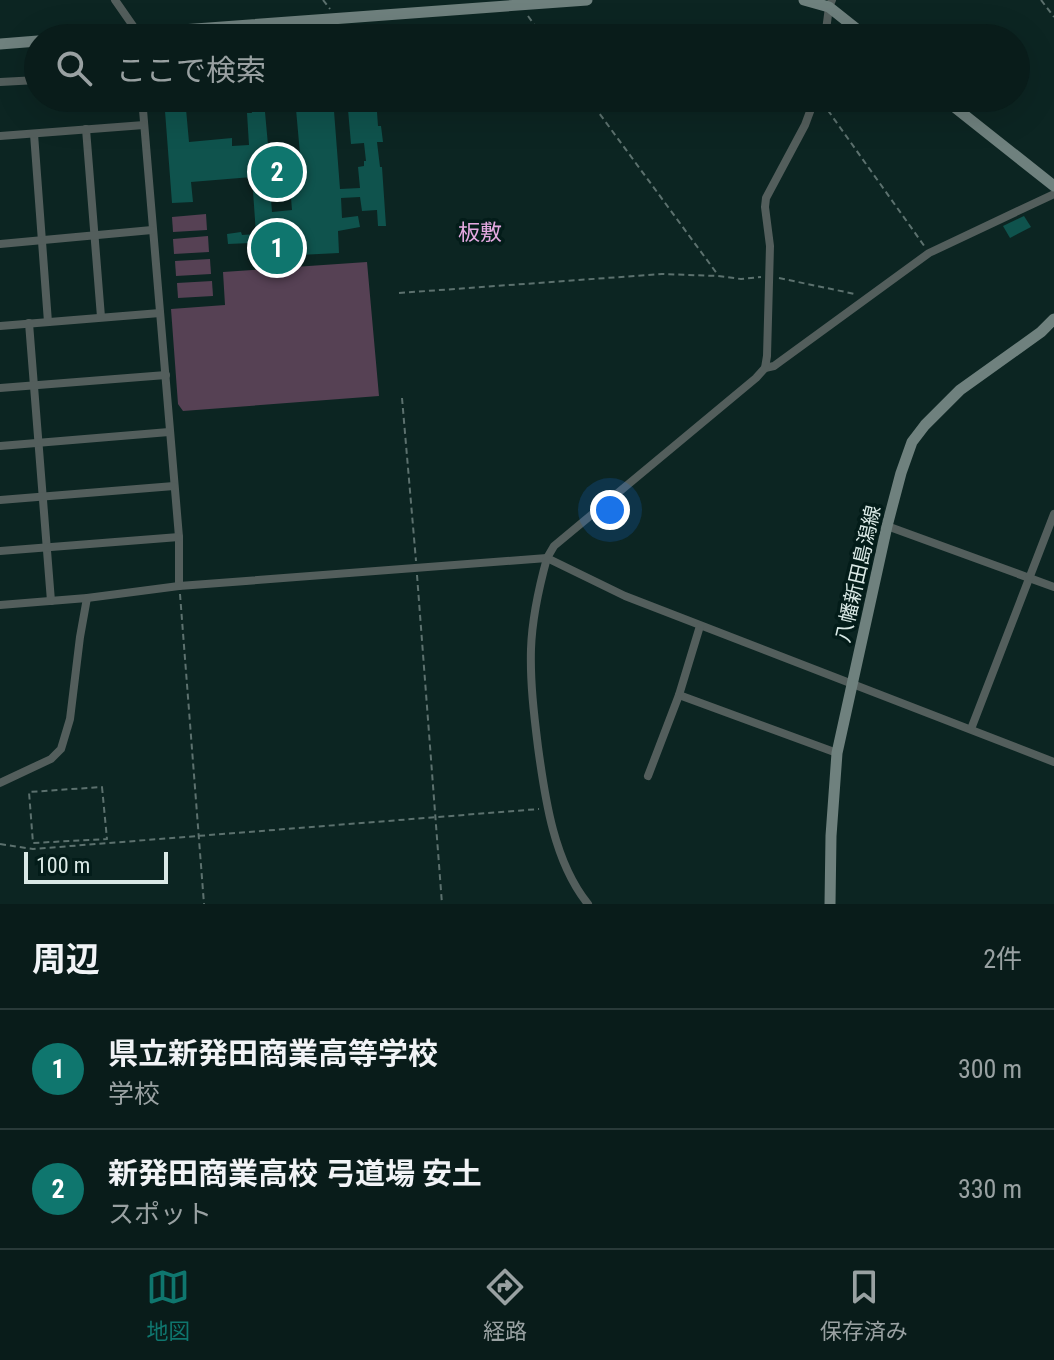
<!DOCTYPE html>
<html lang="ja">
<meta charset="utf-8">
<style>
:root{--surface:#091c1a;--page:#172927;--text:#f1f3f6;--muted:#99a1a2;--line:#293a39;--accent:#0f766e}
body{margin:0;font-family:"Roboto Condensed","Noto Sans JP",sans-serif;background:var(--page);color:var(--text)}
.scale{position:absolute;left:24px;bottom:20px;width:144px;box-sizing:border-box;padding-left:8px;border:4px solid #dae9e6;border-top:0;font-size:22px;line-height:28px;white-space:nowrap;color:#dae9e6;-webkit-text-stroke:6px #031c19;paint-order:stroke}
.you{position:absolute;left:610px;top:510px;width:28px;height:28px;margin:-20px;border:6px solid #fff;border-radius:50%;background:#1a73e8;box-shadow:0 0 0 12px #1a73e833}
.badge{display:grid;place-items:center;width:52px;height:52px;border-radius:50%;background:var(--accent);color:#fff;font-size:26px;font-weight:700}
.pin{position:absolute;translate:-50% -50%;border:4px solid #fff;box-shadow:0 2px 8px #0006}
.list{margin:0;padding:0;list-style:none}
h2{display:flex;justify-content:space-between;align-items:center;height:104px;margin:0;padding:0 32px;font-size:34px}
h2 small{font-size:26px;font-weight:400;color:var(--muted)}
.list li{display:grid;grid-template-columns:52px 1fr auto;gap:24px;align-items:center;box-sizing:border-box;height:120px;padding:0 32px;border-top:2px solid var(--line)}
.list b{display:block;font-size:30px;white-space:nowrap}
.list p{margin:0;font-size:26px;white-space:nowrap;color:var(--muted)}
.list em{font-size:26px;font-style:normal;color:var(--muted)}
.icon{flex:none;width:44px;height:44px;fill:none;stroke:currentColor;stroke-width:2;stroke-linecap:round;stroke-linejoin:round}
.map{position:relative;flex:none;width:1054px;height:904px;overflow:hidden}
.search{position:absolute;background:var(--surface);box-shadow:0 8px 32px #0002;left:24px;right:24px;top:24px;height:88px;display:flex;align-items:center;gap:20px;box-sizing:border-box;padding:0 28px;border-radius:44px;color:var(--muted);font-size:30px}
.sheet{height:344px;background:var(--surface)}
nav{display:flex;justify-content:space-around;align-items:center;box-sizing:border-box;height:112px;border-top:2px solid var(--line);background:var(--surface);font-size:22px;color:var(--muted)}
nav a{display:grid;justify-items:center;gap:4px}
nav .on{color:var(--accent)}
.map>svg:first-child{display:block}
.green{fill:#564154}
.building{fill:#0f534d;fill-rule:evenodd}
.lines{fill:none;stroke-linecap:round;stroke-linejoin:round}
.path{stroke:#5c716e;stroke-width:2;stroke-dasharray:6 4;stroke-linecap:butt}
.minor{stroke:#535e5c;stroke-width:8}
.secondary{stroke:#6f817e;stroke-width:11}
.labels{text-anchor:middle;stroke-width:7;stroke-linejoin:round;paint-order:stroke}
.street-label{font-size:20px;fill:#dae9e6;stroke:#031c19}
.neighbourhood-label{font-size:22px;fill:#e4a9e1;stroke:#031c19}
</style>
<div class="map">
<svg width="1054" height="904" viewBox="0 0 1054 904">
<rect width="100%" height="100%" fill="#0c2522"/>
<g class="green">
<path d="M 206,214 L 207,230 L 173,232 L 172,217 Z"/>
<path d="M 208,236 L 209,252 L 174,254 L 173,239 Z"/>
<path d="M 210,259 L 211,274 L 176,276 L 175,261 Z"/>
<path d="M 367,262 L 379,396 L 183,411 L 178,404 L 171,309 L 225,305 L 223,272 Z"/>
<path d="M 212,281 L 213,296 L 178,298 L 177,283 Z"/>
</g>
<g class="building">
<path d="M 164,98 L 185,98 L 189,142 L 232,138 L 232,146 L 249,145 L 247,113 L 252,113 L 251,109 L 263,109 L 263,112 L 265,112 L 269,156 L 300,154 L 295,98 L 333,98 L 340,189 L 360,188 L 358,167 L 364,166 L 364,161 L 366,161 L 364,143 L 351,144 L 347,98 L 376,98 L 378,126 L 381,126 L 383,142 L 377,142 L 380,167 L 382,167 L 386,226 L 378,226 L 377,210 L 362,211 L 360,197 L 341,198 L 342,218 L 358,216 L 360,227 L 338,231 L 339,253 L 299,255 L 298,234 L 294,234 L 293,225 L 269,226 L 271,242 L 228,244 L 227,234 L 241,232 L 242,235 L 256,234 L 252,177 L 191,182 L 193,202 L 172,203 ZM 289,174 L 292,210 L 272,212 L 269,175 Z"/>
<path d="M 1024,216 L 1031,227 L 1010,238 L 1003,226 Z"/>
</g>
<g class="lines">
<g class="path">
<path d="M 323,0 L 330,9"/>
<path d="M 1041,0 L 1054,17"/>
<path d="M 528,16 L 544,38"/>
<path d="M 588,98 L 718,275"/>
<path d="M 822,102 L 925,247"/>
<path d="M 779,278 L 855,294"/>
<path d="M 399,293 L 662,274 L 718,276 L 741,279 L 761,277"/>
<path d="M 402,398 L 416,561"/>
<path d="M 417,575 L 442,904"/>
<path d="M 180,594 L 204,904"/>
<path d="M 102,787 L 107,839 L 33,843 L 29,792 Z"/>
<path d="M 0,844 L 33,849 L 539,809"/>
</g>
<g class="minor">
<path d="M 115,0 L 138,33 L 138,37"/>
<path d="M 825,38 L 829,7 L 832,0"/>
<path d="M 0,82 L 38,80"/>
<path d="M 142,98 L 179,537 L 179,586"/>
<path d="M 86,129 L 101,317"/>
<path d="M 34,134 L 48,322"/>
<path d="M 0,136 L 144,125"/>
<path d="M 0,244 L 152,230"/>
<path d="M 29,323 L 51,601"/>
<path d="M 0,326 L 160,313"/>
<path d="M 765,368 L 774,366 L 929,253 L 1054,194"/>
<path d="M 0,388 L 166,375"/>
<path d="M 0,446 L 169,432"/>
<path d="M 0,500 L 174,486"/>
<path d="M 887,526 L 1054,587"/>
<path d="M 0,551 L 179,537"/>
<path d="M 0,605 L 87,598 L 179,586 L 547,558 L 625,596 L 1054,762"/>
<path d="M 679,695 L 837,753"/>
<path d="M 971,729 L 1054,514"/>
<path d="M 648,776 L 679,695 L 700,626"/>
<path d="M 0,783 L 51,759 L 61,749 L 70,719 L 80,637 L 87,598"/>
<path d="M 588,904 C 554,862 545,799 538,747 C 534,715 530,682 531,649 C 532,619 539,587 547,558 L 554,546 L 756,378 L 765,368 L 767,356 L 770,246 L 765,207 L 766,198 L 805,125 L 815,98"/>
</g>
<g class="secondary">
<path d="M 804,0 L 829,7 L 868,38"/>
<path d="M 73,38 L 587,0"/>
<path d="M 0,44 L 38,41"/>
<path d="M 943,98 L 1054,186"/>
<path d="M 830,904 L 831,836 L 837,753 L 887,526 L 901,473 L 912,442 L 925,425 L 960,390 L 1041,332 L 1054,319"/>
</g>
</g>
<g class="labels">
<g class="street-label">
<text transform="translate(858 574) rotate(-77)" y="7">八幡新田島潟線</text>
</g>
<g class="neighbourhood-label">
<text x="480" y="240">板敷</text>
</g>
</g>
</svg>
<div class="scale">100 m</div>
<div class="you"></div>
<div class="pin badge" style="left:277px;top:248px">1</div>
<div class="pin badge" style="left:277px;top:172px">2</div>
<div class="search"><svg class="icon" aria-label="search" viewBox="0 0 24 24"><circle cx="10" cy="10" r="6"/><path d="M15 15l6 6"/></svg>ここで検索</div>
</div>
<section class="sheet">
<h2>周辺<small>2件</small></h2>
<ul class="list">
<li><span class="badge">1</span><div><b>県立新発田商業高等学校</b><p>学校</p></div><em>300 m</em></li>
<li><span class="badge">2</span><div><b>新発田商業高校 弓道場 安土</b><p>スポット</p></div><em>330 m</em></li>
</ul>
</section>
<nav>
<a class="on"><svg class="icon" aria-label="map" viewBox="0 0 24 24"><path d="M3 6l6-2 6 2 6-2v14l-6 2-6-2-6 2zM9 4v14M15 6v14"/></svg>地図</a>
<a><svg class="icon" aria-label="directions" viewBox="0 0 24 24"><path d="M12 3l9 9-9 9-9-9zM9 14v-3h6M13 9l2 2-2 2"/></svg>経路</a>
<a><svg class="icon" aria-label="saved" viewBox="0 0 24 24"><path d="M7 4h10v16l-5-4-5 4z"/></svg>保存済み</a>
</nav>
